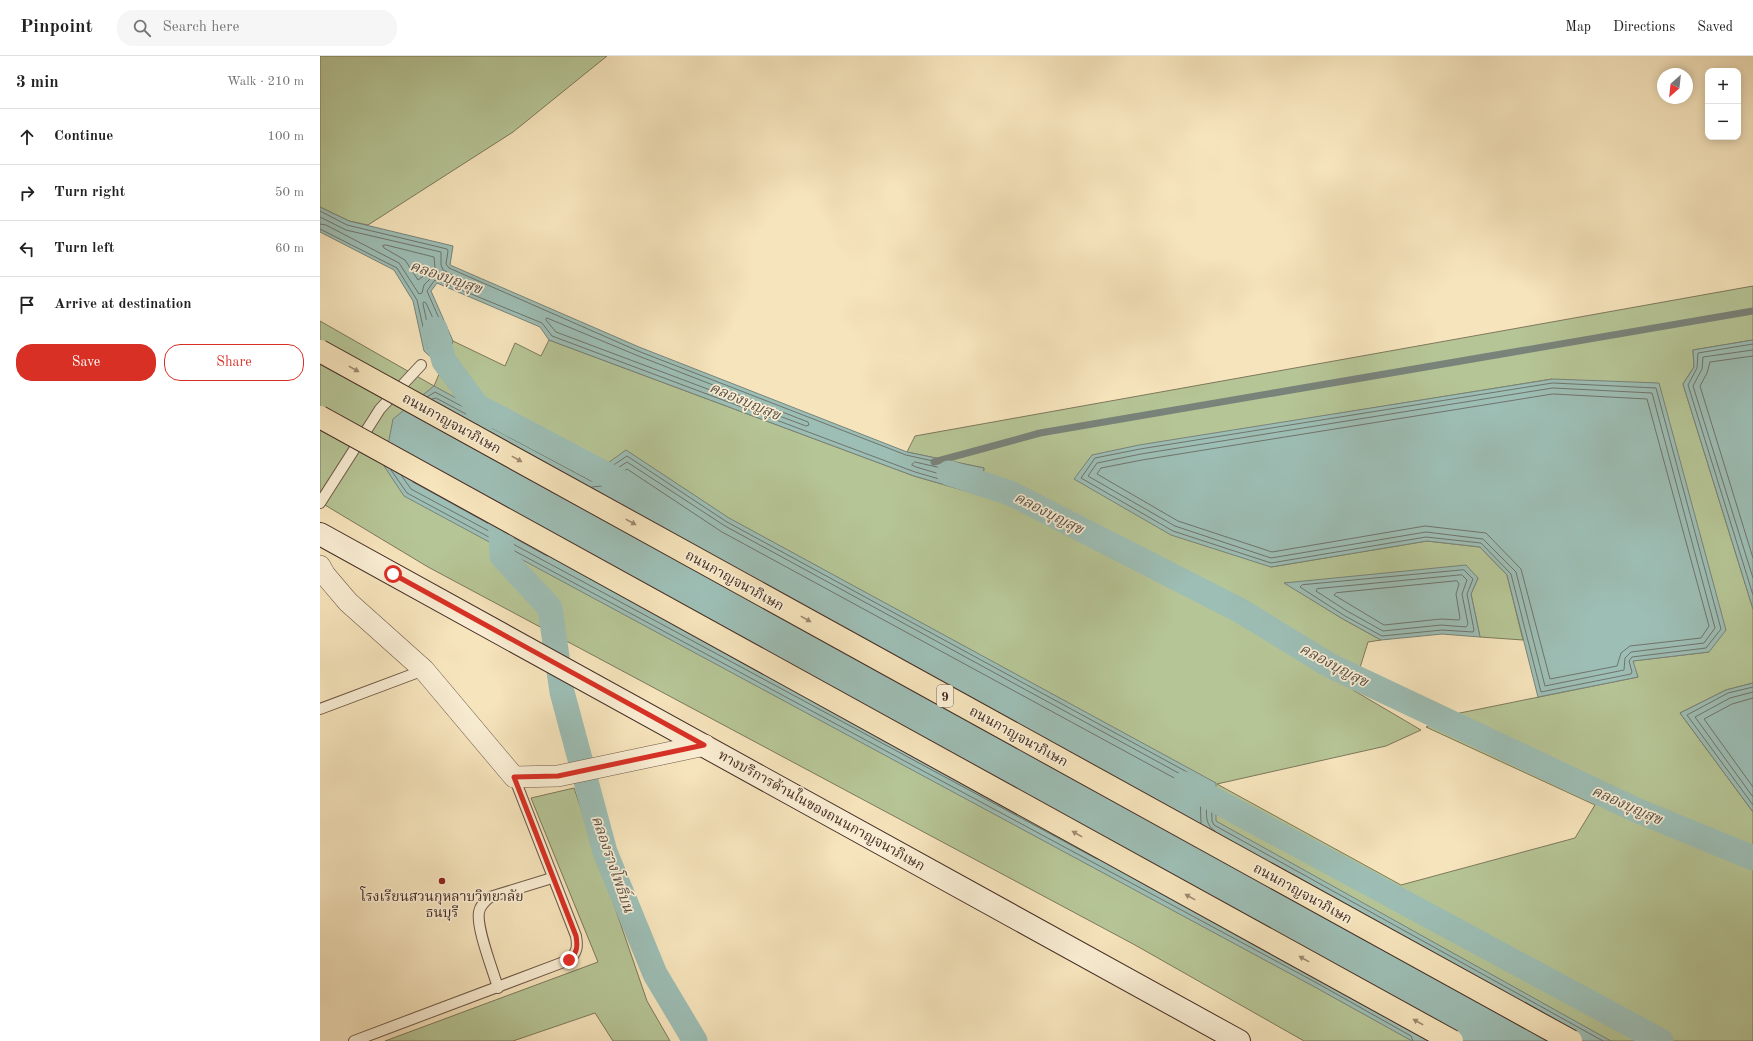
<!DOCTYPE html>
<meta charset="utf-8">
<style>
:root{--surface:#fff;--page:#f6f6f6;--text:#222;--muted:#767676;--line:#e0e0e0;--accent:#d93025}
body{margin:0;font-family:"Old Standard TT","Noto Serif Thai",serif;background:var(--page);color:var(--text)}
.controls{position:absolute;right:12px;top:12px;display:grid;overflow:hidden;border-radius:8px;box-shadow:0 2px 10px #0003}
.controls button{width:36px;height:36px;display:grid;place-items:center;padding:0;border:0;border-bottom:1px solid var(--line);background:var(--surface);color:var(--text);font:20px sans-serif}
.compass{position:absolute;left:1337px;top:12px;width:36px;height:36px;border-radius:50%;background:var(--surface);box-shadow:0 2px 10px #0003;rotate:207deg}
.stop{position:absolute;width:12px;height:12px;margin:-9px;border:3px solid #d93025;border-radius:50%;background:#fff}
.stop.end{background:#d93025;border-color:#fff;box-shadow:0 1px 4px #0008}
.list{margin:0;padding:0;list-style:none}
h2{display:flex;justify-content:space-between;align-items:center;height:52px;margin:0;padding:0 16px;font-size:17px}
h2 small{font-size:13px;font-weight:400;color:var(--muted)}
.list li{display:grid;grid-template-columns:26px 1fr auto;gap:12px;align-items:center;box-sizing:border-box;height:56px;padding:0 16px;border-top:1px solid var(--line)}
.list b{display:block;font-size:15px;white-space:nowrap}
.list em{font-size:13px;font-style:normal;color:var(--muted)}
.actions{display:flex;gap:8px;padding:12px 16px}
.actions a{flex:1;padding:9px 0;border:1px solid var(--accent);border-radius:16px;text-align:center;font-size:14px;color:var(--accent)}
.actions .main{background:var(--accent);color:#fff}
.icon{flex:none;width:22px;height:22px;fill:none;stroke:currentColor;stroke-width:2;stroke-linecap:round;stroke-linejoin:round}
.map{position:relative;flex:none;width:1433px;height:985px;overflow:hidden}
header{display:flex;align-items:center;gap:24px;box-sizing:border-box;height:56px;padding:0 20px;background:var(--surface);border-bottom:1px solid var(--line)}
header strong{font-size:19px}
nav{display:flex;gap:22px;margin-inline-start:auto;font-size:14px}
.search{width:280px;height:36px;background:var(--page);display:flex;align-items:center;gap:10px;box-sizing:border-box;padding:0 14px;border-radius:16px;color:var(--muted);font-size:15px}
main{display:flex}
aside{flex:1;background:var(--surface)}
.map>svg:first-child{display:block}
.green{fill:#b6c596;stroke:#7d785c;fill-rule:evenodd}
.water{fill:#9dbeb5;stroke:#79837a}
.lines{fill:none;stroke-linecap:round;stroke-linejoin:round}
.shore{stroke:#70746c;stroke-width:1}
.stream{stroke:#79837a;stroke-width:7}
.canal{stroke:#9dbeb5;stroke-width:25}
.service-casing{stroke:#705948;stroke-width:12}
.minor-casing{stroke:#705948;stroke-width:22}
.secondary-casing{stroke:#442b22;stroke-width:24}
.service{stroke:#f9edd3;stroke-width:10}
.minor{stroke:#f9edd3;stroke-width:21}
.secondary{stroke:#f9edd3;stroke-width:22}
.motorway-bridge-casing{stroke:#442b22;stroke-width:24;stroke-linecap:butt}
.motorway-bridge{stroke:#f6e4bc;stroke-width:22}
.oneway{fill:#9d886f}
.route{stroke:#d93025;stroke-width:5}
.poi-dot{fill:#8f2418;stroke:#f9edd3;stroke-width:1.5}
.labels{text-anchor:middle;stroke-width:3.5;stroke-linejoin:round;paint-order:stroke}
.shield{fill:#f9edd3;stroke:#7a6557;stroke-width:1}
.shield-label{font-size:13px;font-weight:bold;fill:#442b22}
.street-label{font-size:14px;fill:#442b22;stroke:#f9edd3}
.poi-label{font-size:14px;fill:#442b22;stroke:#f9edd3}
.water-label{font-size:15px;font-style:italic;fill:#5a5047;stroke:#f9edd3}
</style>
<header>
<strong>Pinpoint</strong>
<div class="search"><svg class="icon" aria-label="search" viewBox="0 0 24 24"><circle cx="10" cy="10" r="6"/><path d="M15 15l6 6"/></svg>Search here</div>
<nav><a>Map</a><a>Directions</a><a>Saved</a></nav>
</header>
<main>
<aside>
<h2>3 min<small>Walk · 210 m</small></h2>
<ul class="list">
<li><svg class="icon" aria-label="ahead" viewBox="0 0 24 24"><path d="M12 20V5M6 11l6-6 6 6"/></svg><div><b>Continue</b></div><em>100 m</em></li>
<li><svg class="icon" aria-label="right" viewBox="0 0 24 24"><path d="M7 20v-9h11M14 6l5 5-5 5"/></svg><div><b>Turn right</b></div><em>50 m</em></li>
<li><svg class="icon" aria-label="left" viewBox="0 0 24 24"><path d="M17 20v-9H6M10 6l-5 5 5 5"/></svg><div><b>Turn left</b></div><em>60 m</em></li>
<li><svg class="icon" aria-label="arrive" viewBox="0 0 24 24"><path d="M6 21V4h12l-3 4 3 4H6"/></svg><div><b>Arrive at destination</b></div></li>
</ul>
<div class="actions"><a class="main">Save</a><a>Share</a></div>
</aside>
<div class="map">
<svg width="1433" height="985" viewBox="0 0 1433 985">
<rect width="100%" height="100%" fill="#f6e4bc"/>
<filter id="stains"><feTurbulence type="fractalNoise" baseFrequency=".005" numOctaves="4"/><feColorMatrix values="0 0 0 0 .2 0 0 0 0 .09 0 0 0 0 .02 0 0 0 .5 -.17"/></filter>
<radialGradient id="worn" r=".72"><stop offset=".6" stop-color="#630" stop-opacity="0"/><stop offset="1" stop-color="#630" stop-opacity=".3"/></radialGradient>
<g class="green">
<path d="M 0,0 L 287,0 L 193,76 L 48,169 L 29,165 L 0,151 Z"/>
<path d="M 1433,230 L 1433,284 L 1373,294 L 1374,311 L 1363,328 L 1433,553 L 1433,627 L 1406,634 L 1360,657 L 1433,756 L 1433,985 L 984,985 L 815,889 L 108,511 L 0,446 L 0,265 L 114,330 L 133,285 L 185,310 L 195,287 L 221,300 L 229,284 L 594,420 L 660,439 L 664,412 L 587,396 L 595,380 ZM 1232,323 L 1389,596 L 1312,605 L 1318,621 L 1130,659 L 1106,671 L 1275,749 L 1255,782 L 1081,829 L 897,728 L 1066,690 L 1101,674 L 1033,634 L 1048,586 L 1061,584 L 1023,563 L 965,527 L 1158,522 L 1151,538 L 1160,581 L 1203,584 L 1187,519 L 1160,491 L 1107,485 L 951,511 L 997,361 Z"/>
<path d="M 254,732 L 327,945 L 350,985 L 293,985 L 275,957 L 193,985 L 65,985 L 278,906 L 211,742 Z"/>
</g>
<g class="water">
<path d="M 0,151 L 29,165 L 133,190 L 130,209 L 319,291 L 587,396 L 664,412 L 660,439 L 594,420 L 229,284 L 220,271 L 117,227 L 111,235 L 133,285 L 122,311 L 104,295 L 93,245 L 74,214 L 0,176 Z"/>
<path d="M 1433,284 L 1433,553 L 1363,328 L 1374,311 L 1373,294 Z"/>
<path d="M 1233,323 L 1339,327 L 1406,574 L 1389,596 L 1313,605 L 1318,621 L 1218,641 L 1187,519 L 1160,491 L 1107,485 L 951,511 L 851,479 L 754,423 L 772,399 L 819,389 Z"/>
<path d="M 114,330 L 274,417 L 306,394 L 409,462 L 896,727 L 896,765 L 1291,985 L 1092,985 L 993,930 L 84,440 L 64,410 L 73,363 Z"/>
<path d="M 1146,509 L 1158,522 L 1151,538 L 1160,581 L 1122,578 L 1061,584 L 1023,563 L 964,527 Z"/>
<path d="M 1433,627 L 1433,756 L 1360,657 L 1406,634 Z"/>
</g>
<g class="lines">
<g class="shore">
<path d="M 0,155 L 27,169 L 127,193 L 128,195 L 126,208 L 129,212 L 318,295 L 586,399 L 658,415 L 659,417 L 657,432 L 654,433 L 595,416 L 232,280 L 222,267 L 117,224 L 114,225 L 107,235 L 129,285 L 121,302 L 119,303 L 108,293 L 97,244 L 77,212 L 0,173"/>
<path d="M 0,161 L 26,174 L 121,196 L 121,209 L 123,214 L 140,223 L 141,225 L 138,226 L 120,219 L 114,219 L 104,229 L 102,237 L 99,238 L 79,207 L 6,169 L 0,168"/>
<path d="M 66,189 L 114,201 L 115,212 L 98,224 L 85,204 L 64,192 L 63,190 Z"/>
<path d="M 104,246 L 106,247 L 123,284 L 118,295 L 112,290 L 103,248 Z"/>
<path d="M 227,262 L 316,299 L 488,366 L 489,369 L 486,370 L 236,276 L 226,264 Z"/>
<path d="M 1433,288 L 1378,297 L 1377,312 L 1368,329 L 1433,539"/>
<path d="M 1433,294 L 1383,301 L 1382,313 L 1373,330 L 1433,522"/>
<path d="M 1433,300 L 1390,306 L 1387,317 L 1380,330 L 1433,502"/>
<path d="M 1233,327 L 1336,332 L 1401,573 L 1386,592 L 1312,601 L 1309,605 L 1312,616 L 1311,618 L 1221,636 L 1191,518 L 1161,487 L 1106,481 L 951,507 L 853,475 L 761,422 L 775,402 L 820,393 Z"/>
<path d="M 1233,332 L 1332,337 L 1395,572 L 1384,587 L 1311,596 L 1305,602 L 1304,614 L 1225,630 L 1196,516 L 1163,483 L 1106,476 L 951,502 L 855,470 L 768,420 L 777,407 L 821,398 Z"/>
<path d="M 1233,338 L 1327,343 L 1389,570 L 1381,582 L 1310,590 L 1301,597 L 1297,610 L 1230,623 L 1201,513 L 1166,477 L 1105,470 L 952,496 L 858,465 L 777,418 L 781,412 L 822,404 Z"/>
<path d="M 107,341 L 115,336 L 273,420 L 277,420 L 307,400 L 407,466 L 891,729 L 892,765 L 894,769 L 1283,985"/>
<path d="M 112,343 L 116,342 L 271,425 L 279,424 L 307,406 L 405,470 L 886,732 C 890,747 880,766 895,775"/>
<path d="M 595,406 L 652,419 L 653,425 L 650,427 L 596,411 L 592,409 Z"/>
<path d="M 71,414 L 87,437 L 995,926 L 1091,980 L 1093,985"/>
<path d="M 81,419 L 91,433 L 777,803"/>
<path d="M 93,426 L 227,500"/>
<path d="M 272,431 L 282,430 L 307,413 L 402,476 L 880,736 L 881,767"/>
<path d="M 1144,514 L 1153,523 L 1147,538 L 1154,574 L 1153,576 L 1122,574 L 1062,580 L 1025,560 L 980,531 L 982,529 Z"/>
<path d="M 1142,519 L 1147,524 L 1142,538 L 1148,568 L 1146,571 L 1121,569 L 1063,575 L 1027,555 L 996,535 L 997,533 Z"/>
<path d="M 1137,525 L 1139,528 L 1136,538 L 1140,562 L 1139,564 L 1121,563 L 1064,569 L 1014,539 L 1016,537 Z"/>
<path d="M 1433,631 L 1408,637 L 1367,659 L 1433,749"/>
<path d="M 1433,636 L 1410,642 L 1375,661 L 1433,741"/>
<path d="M 1433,642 L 1412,648 L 1384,663 L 1433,731"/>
</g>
<path class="stream" d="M 614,406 L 720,377 L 1433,255"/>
<g class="canal">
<path d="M 115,273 L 124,305 L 157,350 L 161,366"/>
<path d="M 157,350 L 308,430"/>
<path d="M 629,417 L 690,437 L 921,555 L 1009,609 L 1316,754 L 1433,802"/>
<path d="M 180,458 L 182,500 L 230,552 L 242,636 L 285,796 L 335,918 L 375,985"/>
<path d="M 865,728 L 1341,985"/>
</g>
<g class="service-casing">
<g id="service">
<path d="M 0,447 L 60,353 L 101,309"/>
<path d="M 0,653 L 104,614"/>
<path d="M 178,932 C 173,914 156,872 159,856 C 160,850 165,845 170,841 L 232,822"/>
<path d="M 34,985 L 249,904 C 257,897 258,891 256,880 L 194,721"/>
</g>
</g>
<g class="minor-casing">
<path id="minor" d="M 0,510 L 5,519 L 28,546 L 104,614 L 194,721 L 238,720 L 385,689"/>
</g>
<g class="secondary-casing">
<path id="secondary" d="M 0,478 L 919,985"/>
</g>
<use href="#service" class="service"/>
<use href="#minor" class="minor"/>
<use href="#secondary" class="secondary"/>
<g class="motorway-bridge-casing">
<g id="motorway-bridge">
<path d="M 0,295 L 1251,985"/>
<path d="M 0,361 L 1132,985"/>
</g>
</g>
<use href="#motorway-bridge" class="motorway-bridge"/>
</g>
<defs><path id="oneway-solid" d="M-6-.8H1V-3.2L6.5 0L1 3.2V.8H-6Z"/></defs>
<g class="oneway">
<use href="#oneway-solid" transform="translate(34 313) rotate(29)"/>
<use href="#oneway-solid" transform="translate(197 403) rotate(29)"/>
<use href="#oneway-solid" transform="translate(311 466) rotate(29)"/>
<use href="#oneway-solid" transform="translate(486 563) rotate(29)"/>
<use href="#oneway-solid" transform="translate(757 778) rotate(-151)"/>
<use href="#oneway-solid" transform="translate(870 841) rotate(-151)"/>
<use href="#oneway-solid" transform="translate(984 903) rotate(-151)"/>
<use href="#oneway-solid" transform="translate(1098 966) rotate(-151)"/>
</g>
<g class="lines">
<path class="route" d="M 73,518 L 384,689 L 238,720 L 194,721 L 256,880 C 258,891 257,897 249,904"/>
</g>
<circle class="poi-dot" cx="122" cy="825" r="4"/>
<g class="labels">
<rect class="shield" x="617" y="629" width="16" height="22" rx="3"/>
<g class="shield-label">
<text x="625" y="645">9</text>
</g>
<g class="street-label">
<text transform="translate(132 367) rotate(29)" y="5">ถนนกาญจนาภิเษก</text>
<text transform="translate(415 524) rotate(29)" y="5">ถนนกาญจนาภิเษก</text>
<text transform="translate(699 680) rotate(29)" y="5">ถนนกาญจนาภิเษก</text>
<text transform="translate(502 754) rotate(29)" y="5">ทางบริการด้านในของถนนกาญจนาภิเษก</text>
<text transform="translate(983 837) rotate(29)" y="5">ถนนกาญจนาภิเษก</text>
</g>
<g class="poi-label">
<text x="122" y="845">โรงเรียนสวนกุหลาบวิทยาลัย<tspan x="122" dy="16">ธนบุรี</tspan></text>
</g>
<g class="water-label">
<text transform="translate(126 221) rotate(19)" y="5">คลองบุญสุข</text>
<text transform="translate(425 345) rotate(23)" y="5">คลองบุญสุข</text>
<text transform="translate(729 457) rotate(27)" y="5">คลองบุญสุข</text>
<text transform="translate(1014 609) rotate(28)" y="5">คลองบุญสุข</text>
<text transform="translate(1307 749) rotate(24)" y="5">คลองบุญสุข</text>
<text transform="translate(293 808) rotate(71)" y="5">คลองรางโพธิ์บน</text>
</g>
</g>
<rect width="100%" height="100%" filter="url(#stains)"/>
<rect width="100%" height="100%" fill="url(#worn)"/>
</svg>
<div class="controls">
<button>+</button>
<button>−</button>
</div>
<svg class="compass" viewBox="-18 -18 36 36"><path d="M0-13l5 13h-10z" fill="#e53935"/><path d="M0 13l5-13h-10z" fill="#767676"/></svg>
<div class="stop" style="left:73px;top:518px"></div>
<div class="stop end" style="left:249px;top:904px"></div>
</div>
</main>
